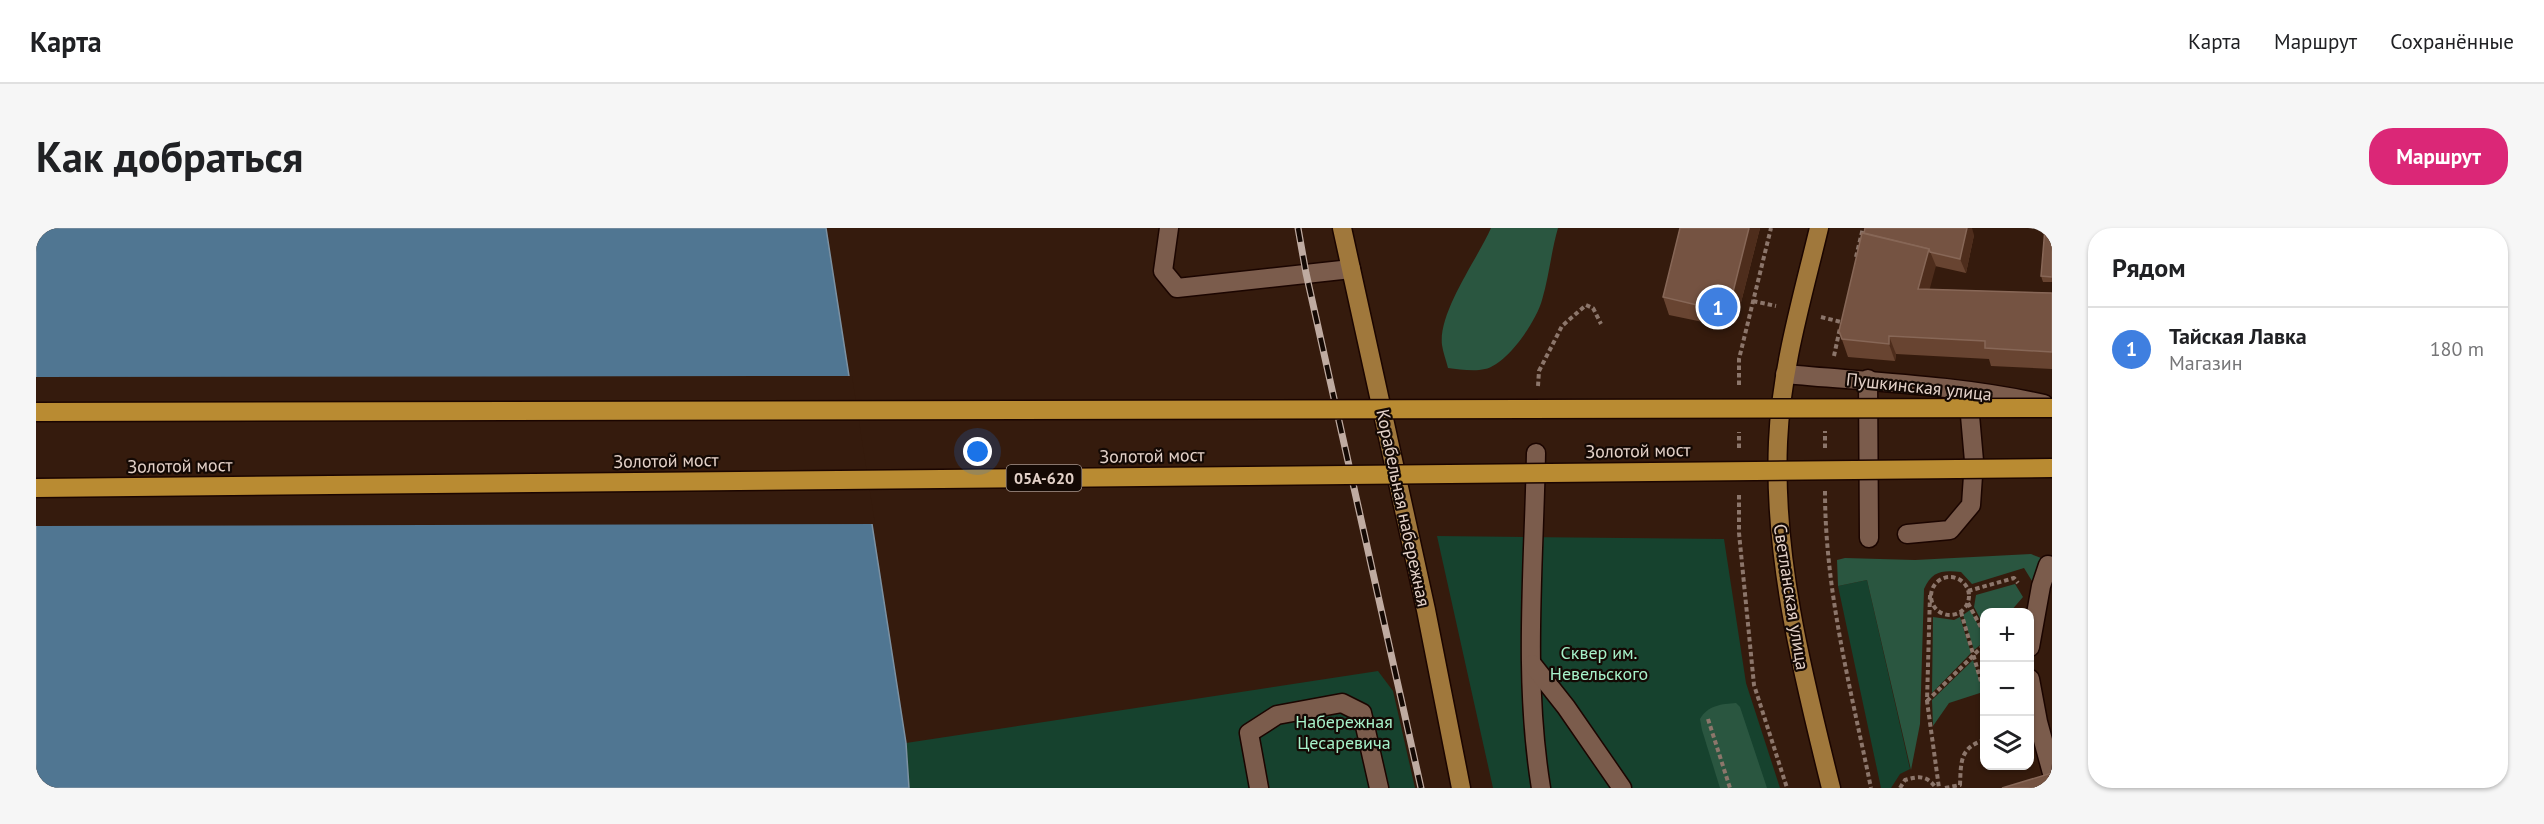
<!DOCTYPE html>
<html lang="ru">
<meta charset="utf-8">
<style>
:root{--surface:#fff;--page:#f6f6f6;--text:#202124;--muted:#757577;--line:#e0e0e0;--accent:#db2777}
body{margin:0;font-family:"PT Sans",sans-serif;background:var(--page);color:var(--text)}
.controls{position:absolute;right:18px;bottom:18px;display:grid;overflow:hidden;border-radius:12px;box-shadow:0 2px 4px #0004}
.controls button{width:54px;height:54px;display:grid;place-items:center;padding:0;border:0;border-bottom:2px solid var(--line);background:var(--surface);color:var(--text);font:30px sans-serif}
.you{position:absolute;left:942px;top:224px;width:21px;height:21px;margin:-15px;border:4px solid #fff;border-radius:50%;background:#1a73e8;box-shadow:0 0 0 9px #1a73e833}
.badge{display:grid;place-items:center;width:39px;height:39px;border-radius:50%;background:var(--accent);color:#fff;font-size:20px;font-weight:700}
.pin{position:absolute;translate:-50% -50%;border:3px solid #fff;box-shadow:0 2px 6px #0006}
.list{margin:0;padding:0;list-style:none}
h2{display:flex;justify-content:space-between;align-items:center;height:78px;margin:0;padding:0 24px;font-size:26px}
h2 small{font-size:20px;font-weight:400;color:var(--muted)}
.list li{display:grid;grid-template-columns:39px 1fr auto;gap:18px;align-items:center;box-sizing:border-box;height:84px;padding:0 24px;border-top:2px solid var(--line)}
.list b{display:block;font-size:22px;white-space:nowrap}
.list p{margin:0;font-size:20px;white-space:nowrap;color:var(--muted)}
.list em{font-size:20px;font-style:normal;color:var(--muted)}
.icon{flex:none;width:33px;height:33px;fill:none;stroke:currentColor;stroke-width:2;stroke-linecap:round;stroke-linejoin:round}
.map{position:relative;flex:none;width:2016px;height:560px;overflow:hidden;border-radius:24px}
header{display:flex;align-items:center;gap:36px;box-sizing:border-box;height:84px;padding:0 30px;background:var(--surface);border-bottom:2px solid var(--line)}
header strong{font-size:28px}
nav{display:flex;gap:33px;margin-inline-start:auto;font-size:21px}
.intro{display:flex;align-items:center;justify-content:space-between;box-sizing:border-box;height:144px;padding:0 36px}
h1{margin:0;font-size:42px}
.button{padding:15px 27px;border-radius:24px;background:var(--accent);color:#fff;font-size:21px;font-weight:700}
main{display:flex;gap:36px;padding:0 36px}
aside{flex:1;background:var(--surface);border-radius:24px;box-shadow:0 2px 4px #0004}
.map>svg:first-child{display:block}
.green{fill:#16422e}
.forest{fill:#2a5640}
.water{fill:#507692;stroke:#7c91a2;stroke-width:1.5}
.pier{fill:#351b0d}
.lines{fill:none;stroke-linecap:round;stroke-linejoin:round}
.minor-casing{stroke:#1b0500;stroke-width:21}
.major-casing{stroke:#1b0500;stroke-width:21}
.path{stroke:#8c766b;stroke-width:4;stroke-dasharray:4.5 3;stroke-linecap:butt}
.minor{stroke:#7b5c4c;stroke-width:18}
.major{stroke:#a0783c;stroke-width:18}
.rail-casing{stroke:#bfaba1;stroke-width:7}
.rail{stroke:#140904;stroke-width:4.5;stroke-dasharray:14;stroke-linecap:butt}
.highway-bridge-casing{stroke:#1b0500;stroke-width:21;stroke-linecap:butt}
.highway-bridge{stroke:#b98b32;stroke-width:18}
.wall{fill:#684431}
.shaded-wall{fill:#4e2d1c}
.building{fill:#755342;stroke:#876757;stroke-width:1.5}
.labels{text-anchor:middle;stroke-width:4.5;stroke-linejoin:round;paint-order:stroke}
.shield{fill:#140904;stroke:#a5958d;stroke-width:1.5}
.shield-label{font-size:16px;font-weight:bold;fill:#e3d1c8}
.street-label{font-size:18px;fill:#e3d1c8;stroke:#140904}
.park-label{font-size:18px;fill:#a6f1c9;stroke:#140904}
</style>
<header>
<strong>Карта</strong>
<nav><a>Карта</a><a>Маршрут</a><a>Сохранённые</a></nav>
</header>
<div class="intro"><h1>Как добраться</h1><a class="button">Маршрут</a></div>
<main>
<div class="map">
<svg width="2016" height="560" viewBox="0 0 2016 560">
<rect width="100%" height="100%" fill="#351b0d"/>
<g class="green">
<path d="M 1401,308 L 1688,311 L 1710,455 L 1744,560 L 1457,560 Z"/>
<path d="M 1831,352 L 1874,541 L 1864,546 L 1855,560 L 1845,560 L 1802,358 Z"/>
<path d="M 1342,443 L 1357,463 L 1379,560 L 873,560 L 870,515 Z"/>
</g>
<g class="forest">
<path d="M 1455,0 L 1522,0 C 1515,24 1513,49 1506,72 C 1500,94 1471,136 1449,141 C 1437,144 1423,141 1412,140 C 1410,132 1407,124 1406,117 C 1402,84 1442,30 1455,0 Z"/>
<path d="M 1995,326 L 2005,330 L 2007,334 L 1999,358 L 1988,340 L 1936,356 L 1925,344 C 1906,342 1896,343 1888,361 L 1884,496 L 1875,542 L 1831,352 L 1802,358 L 1801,332 L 1809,330 L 1879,332 Z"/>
<path d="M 1979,356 L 1987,369 L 1974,384 L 1948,385 L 1948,398 L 1938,379 L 1940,367 Z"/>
<path d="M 1934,382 L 1948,408 L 1948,414 L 1938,422 L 1927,387 Z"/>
<path d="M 1897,389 L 1918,392 L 1924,389 L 1935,425 L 1896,465 Z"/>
<path d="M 1937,432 L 1947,464 L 1913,475 L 1897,498 L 1896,472 Z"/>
<path d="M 1700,475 L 1704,479 L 1731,560 L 1684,560 L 1666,502 L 1664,491 C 1672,477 1686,476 1700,475 Z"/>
</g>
<path class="water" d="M 0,0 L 790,0 L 870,515 L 873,560 L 0,560 Z"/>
<path class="pier" d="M 816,148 L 839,296 L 0,298 L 0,149 Z"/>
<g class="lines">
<g class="minor-casing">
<g id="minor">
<path d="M 1133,0 L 1127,43 L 1141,60 L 1315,41"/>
<path d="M 1749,146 C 1836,154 1923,157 2008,176"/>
<path d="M 1832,151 L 1833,310"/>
<path d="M 1500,225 C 1498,336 1487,450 1505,560"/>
<path d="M 1871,306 L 1914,302 L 1935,277 L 1938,233 L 1933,176 L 1935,165"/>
<path d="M 1994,419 L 2005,358 L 2012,337 L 2016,338"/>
<path d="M 1496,436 L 1530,479 L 1586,560"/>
<path d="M 1994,451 L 2002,494 L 2016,545"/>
<path d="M 1223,560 L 1213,505 L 1241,487 L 1306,475 L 1326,485 L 1343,560"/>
</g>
</g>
<g class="major-casing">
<g id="major">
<path d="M 1306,0 L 1390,382 L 1425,560"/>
<path d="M 1783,0 C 1766,71 1745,141 1742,214 C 1737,331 1767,447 1795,560"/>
</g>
</g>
<g class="path">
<path d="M 1820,29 L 1827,0"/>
<path d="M 1717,73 L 1740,78"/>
<path d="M 1785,89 L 1805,94"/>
<path d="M 1798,128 L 1804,100"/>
<path d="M 1703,157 L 1703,131 L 1735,0"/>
<path d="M 1502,158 L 1503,143 L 1526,98 L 1550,77 L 1557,80 L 1565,96"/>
<path d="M 1703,220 L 1703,204"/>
<path d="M 1789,220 L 1789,203"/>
<path d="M 1789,263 C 1789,364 1815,462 1835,560"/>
<path d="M 1703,267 L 1703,305 L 1718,457 L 1751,560"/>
<circle cx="1914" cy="368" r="19"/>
<path d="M 1932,363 L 1978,350 L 1982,355"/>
<path d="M 1894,367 L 1891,473 L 1903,560"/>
<path d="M 1932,375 L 1948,405"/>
<path d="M 1925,384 L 1948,464"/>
<path d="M 1891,473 L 1948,417"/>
<path d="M 1672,491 L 1694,560"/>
<path d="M 1864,560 L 1869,552 C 1883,548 1891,547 1900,560"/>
<path d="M 1909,560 L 1924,557 C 1925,533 1924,520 1948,512"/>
</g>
<use href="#minor" class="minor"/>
<use href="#major" class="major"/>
<g class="rail-casing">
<path id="rail" d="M 1262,0 L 1270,45 L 1385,560"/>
</g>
<use href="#rail" class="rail"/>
<g class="highway-bridge-casing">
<g id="highway-bridge">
<path d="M 0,184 L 2016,180"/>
<path d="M 0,260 L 2016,240"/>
</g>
</g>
<use href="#highway-bridge" class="highway-bridge"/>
</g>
<g class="wall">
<path d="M 1644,0 L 1724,0 L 1700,94 L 1691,99 L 1633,87 L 1627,69 Z"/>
<path d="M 2016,0 L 2016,54 L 2007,54 L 2005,48 Z"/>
<path d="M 1826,5 L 1938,7 L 1930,45 L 1899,38 L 1893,61 L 2016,65 L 2016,141 L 1955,138 L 1953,131 L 1860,126 L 1859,133 L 1812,129 L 1803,103 Z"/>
</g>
<g class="shaded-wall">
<path d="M 1713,0 L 1724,0 L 1700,94 L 1694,76 Z"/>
<path d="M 1931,0 L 1936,0 L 1938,7 L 1930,45 L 1924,31 Z"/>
<path d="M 1893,21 L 1900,38 L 1889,78 L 1882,61 Z"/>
<path d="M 1853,108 L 1860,126 L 1859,133 L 1853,116 Z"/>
</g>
<g class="building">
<path d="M 1644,0 L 1713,0 L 1694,76 L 1684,82 L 1678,81 L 1627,69 Z"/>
<path d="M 1829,0 L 1931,0 L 1924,31 L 1894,24 L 1893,21 L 1828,5 Z"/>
<path d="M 2009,0 L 2016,0 L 2016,49 L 2005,48 Z"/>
<path d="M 1826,5 L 1893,21 L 1882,61 L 2016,65 L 2016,124 L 1949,120 L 1949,113 L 1853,108 L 1853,116 L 1806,111 L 1803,103 Z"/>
<path d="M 2016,545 L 2016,560 L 1966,560 Z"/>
</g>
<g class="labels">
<rect class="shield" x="970.5" y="237" width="75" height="26" rx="4.5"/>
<g class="shield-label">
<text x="1008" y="256">05А-620</text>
</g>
<g class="street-label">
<text transform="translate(1883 159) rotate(6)" y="6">Пушкинская улица</text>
<text transform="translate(1602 223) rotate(-1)" y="6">Золотой мост</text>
<text transform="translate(1116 228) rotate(-1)" y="6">Золотой мост</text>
<text transform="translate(630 233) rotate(-1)" y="6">Золотой мост</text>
<text transform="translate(144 238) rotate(-1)" y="6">Золотой мост</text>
<text transform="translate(1367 280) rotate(78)" y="6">Корабельная набережная</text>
<text transform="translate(1755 369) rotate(81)" y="6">Светланская улица</text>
</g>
<g class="park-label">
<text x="1563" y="431">Сквер им.<tspan x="1563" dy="21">Невельского</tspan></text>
<text x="1308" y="500">Набережная<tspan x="1308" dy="21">Цесаревича</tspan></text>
</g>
</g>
</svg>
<div class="controls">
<button>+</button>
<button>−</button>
<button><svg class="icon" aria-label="layers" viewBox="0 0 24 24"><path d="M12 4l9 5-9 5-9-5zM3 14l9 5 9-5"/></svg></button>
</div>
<div class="you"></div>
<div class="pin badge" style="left:1682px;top:79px;background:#3f7fe0">1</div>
</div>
<aside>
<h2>Рядом<small></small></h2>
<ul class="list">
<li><span class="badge" style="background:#3f7fe0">1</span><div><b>Тайская Лавка</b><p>Магазин</p></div><em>180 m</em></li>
</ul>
</aside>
</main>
